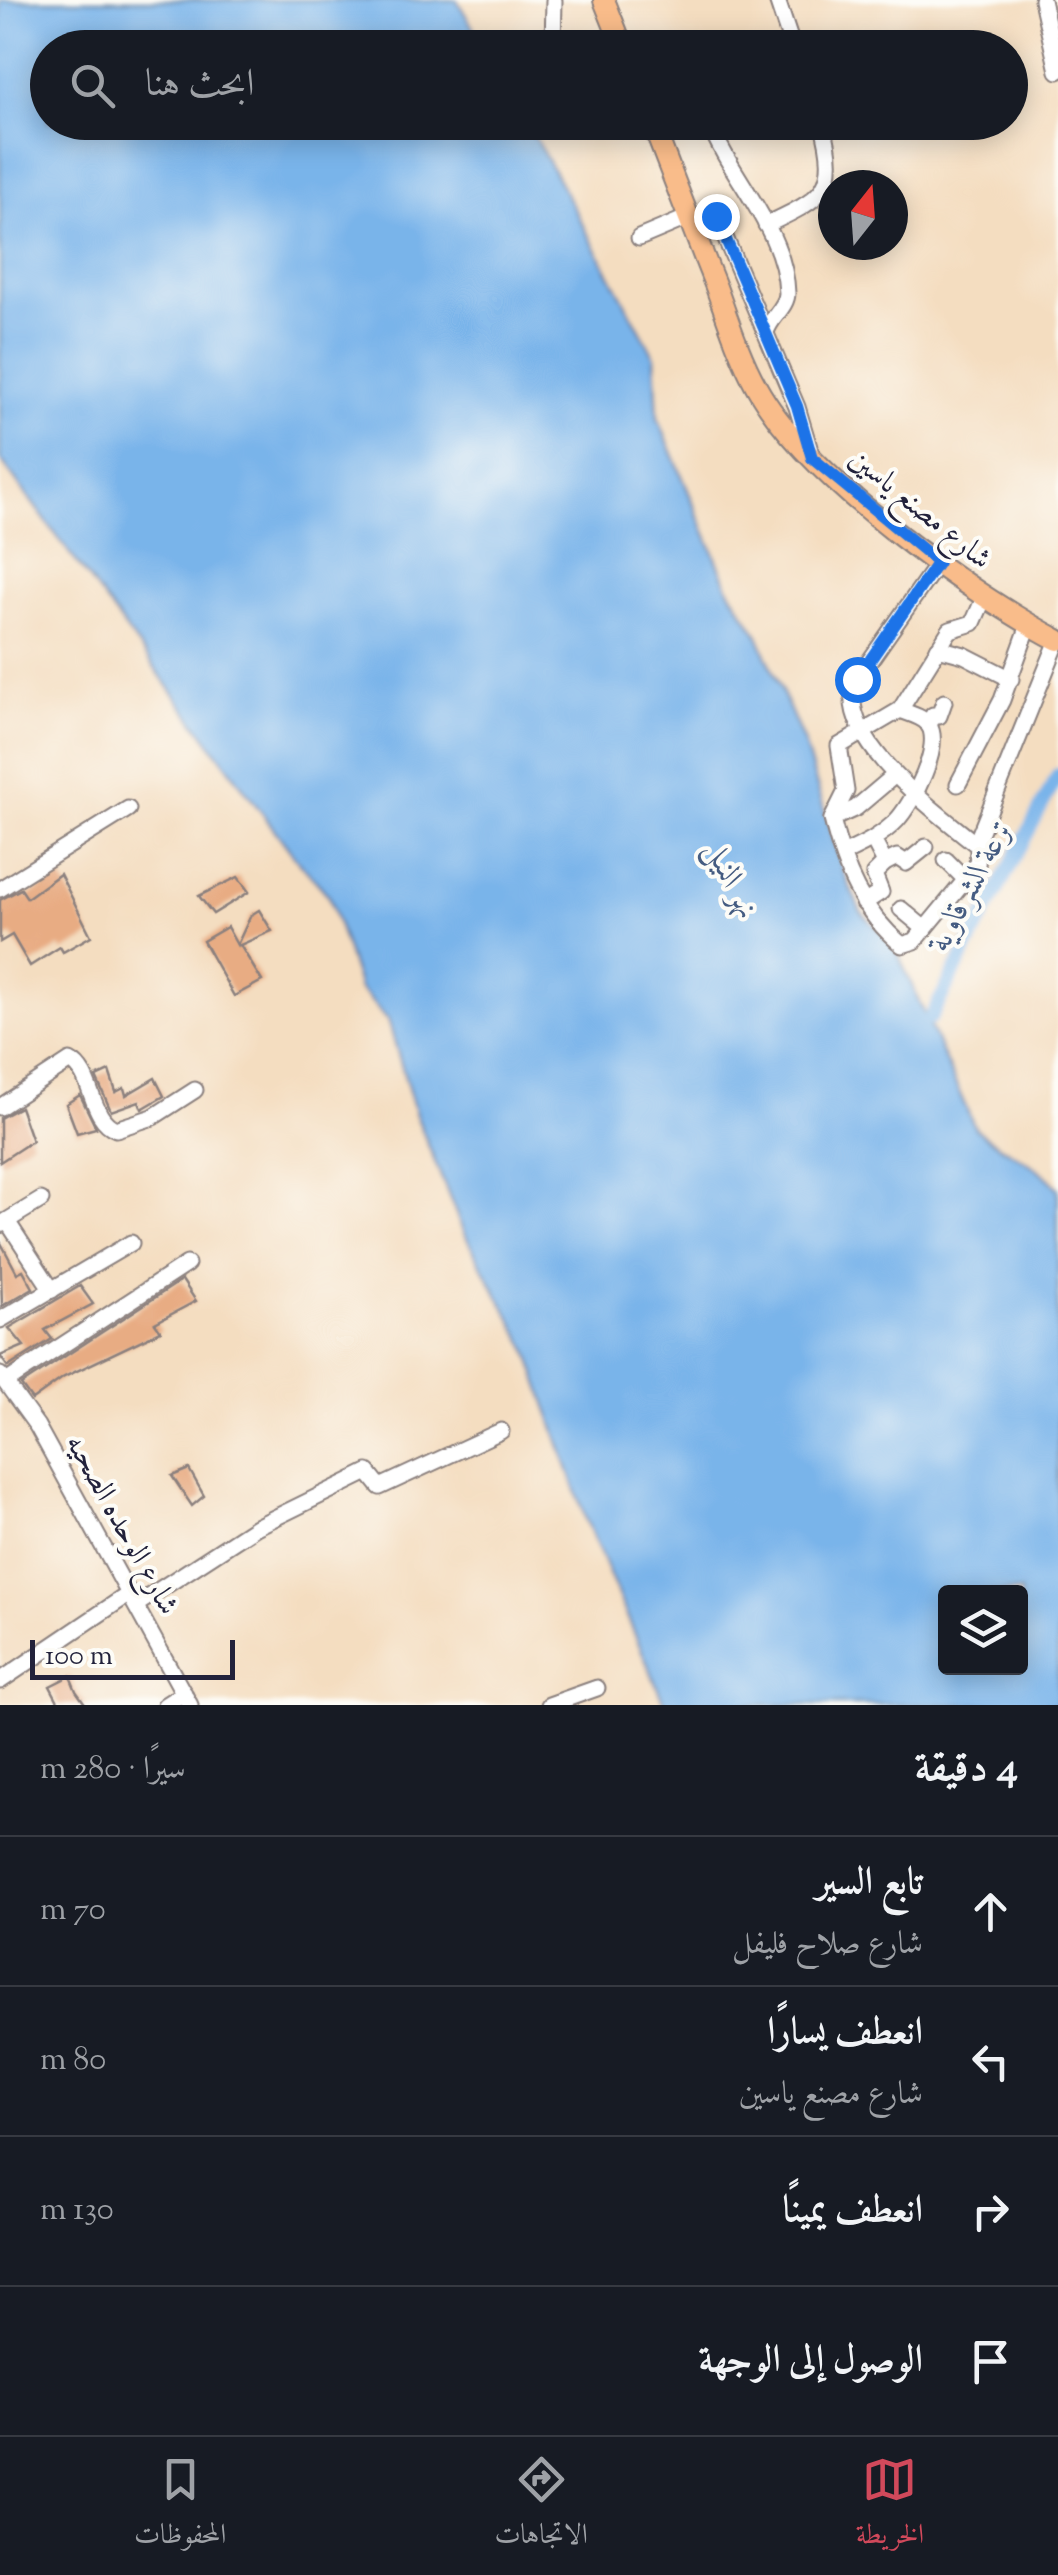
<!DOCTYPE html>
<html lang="ar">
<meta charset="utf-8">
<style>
:root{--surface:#171b24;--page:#20242c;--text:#f1f3f6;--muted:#9ea1a6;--line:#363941;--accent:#d1495b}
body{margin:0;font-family:"Sorts Mill Goudy",Amiri,serif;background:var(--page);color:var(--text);direction:rtl}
.controls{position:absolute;right:30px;bottom:30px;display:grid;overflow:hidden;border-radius:10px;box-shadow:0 5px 25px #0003}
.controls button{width:90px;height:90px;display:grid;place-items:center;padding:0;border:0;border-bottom:2px solid var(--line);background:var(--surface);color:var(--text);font:50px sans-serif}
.compass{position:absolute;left:818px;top:170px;width:90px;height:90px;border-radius:50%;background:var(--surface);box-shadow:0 5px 25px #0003;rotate:17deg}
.scale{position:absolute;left:30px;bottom:25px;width:205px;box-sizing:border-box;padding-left:10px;border:5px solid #22223b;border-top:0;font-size:28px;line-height:35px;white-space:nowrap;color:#22223b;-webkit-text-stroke:8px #fdfcf7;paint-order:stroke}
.stop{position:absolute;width:30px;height:30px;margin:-22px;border:8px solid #1a73e8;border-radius:50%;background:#fff}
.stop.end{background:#1a73e8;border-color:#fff;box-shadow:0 2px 10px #0008}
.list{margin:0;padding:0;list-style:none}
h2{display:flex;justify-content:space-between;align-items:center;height:130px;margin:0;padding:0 40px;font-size:42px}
h2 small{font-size:32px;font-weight:400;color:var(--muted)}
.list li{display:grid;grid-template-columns:65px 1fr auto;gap:30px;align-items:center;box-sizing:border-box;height:150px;padding:0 40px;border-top:2px solid var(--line)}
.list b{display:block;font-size:38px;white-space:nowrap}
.list p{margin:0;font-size:32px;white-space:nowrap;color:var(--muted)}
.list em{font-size:32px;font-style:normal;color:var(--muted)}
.icon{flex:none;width:55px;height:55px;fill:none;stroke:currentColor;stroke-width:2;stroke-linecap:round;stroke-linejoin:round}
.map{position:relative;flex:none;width:1058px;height:1705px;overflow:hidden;direction:ltr}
.search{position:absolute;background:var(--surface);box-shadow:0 5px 25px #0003;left:30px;right:30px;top:30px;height:110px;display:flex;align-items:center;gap:25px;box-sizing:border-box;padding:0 35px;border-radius:55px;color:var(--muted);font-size:38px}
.sheet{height:730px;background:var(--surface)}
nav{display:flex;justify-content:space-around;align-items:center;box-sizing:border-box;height:140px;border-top:2px solid var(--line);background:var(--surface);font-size:28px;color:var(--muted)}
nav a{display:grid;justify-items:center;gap:5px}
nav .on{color:var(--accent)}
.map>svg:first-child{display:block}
.water{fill:#79b4ea;stroke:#4e6b92;stroke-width:2.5;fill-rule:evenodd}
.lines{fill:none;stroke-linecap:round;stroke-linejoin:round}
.canal{stroke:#79b4ea;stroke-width:14}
.building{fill:#e8ac83}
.minor-casing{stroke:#8b807e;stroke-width:19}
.major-casing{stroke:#8b807e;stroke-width:24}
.minor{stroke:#fff;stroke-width:15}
.major{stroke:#f9bc8a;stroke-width:20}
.route{stroke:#1a73e8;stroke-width:12}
.labels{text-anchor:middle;stroke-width:8;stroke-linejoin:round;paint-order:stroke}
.street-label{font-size:30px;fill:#22223b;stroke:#fdfcf7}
.water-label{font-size:32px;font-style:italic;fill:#455c81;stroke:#fdfcf7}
</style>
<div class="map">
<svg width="1058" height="1705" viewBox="0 0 1058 1705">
<rect width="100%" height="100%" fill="#fdfcf7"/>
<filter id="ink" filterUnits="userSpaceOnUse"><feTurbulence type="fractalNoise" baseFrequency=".01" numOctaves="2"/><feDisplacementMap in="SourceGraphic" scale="20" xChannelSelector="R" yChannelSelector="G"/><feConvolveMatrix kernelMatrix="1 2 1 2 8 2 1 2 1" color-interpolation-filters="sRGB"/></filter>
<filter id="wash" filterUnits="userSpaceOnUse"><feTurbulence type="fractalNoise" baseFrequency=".0048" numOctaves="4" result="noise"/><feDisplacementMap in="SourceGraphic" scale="40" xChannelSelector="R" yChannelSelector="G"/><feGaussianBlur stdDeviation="2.25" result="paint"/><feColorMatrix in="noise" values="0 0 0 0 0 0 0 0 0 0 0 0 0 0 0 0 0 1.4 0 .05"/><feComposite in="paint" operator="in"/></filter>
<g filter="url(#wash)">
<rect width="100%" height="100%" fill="#f4ddc0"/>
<path class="water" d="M 0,0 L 457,0 L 484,47 L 48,48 L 48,122 L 527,123 L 655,357 L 658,418 L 729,589 L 757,633 L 804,743 L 843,871 L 861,912 L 894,945 L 975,1128 C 1000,1151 1039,1162 1058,1189 L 1058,1705 L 665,1705 L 586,1520 L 527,1348 L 463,1231 L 416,1115 L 388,1020 L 359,988 L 329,896 L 294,856 L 0,459 ZM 946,1592 L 1020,1592 L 1020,1668 L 946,1668 Z"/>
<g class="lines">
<path class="canal" d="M 930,1019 L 1058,775"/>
</g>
<g id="blocks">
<g class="building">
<path d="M 60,874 L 91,936 L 63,952 L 60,947 L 30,966 L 12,935 L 0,942 L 0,900 L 21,889 L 27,898 Z"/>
<path d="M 238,877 L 249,892 L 213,914 L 199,896 Z"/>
<path d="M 259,910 L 272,931 L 240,945 L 262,981 L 234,996 L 203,941 L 227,927 L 237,945 L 251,915 Z"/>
<path d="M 109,1071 L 116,1092 L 124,1088 L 126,1095 L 155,1078 L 164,1096 L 142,1109 L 139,1101 L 111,1111 L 96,1077 Z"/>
<path d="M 80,1095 L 96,1128 L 77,1133 L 66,1104 Z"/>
<path d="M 20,1107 L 32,1141 L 0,1162 L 0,1118 Z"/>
<path d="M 0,1241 L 17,1273 L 23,1270 L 33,1288 L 2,1306 Z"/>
<path d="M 182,1280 L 196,1301 L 155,1323 L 161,1331 L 64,1377 L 32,1400 L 21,1385 Z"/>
<path d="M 80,1286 L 93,1304 L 45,1330 L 52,1339 L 8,1367 L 0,1356 L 24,1346 L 9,1328 Z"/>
<path d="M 189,1469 L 204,1496 L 192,1506 L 172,1476 Z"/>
<path d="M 70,1676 L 76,1691 L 86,1705 L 60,1705 L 50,1686 Z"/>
</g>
</g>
</g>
<g filter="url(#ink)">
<use href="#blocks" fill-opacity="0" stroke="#8b807e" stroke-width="2.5"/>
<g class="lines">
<g class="minor-casing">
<g id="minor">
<path d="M 777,0 L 793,48"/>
<path d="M 1042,0 L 1058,71"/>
<path d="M 553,48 L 554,0"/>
<path d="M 710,124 C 731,179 785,230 787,293 C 787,308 769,318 766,333"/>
<path d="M 716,216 L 797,407 L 811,454"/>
<path d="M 766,225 C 823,198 841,190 822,122"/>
<path d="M 639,238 L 689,217"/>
<path d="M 938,563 L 857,679 C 830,736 939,814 977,845"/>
<path d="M 984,598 L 973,623 L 950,630 L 900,710 L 839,746 L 846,791 L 832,819 C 844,869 862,912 902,945 L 915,941 L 977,866 L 979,836 L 1058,640"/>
<path d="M 938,648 L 964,655 L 1011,679"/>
<path d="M 929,726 L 933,715 L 939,716 L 944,702"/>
<path d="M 958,784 L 1002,700 L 1029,625"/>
<path d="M 832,819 L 856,808 L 895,775"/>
<path d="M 843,854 C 862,845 882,836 897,820 C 912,804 944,745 928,724 C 923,717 908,713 900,710"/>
<path d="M 946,860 L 966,880"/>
<path d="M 885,863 L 897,857 L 906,863 L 926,847"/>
<path d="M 0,889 L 128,809"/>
<path d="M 864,903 L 881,892 L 874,874 L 885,863 L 873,840"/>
<path d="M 901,909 L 925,929"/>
<path d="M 0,1107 L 70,1061 C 94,1073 89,1119 116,1129 L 153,1117 L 195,1090"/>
<path d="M 7,1221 L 52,1290"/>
<path d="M 0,1225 L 41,1200"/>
<path d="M 0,1320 L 131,1243"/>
<path d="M 0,1375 L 37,1426 L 190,1705"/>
<path d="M 6,1382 L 187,1264"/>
<path d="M 136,1605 L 256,1527 L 368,1472 L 380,1487 L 501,1431"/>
<path d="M 0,1681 L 129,1594"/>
<path d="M 165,1705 L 184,1693"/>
<path d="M 549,1705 L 597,1688"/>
</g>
</g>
<g class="major-casing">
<g id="major">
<path d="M 604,0 L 623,48"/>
<path d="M 652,122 C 673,177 694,232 716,287 C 728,320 739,355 756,386 C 804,475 968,593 1058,640"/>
</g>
</g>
<use href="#minor" class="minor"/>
<use href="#major" class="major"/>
</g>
</g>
<g class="lines" filter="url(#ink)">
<path class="route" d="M 716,216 L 797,406 L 812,458 L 938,562 L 857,679"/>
</g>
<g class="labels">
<g class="street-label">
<text transform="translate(921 508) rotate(39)" y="10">شارع مصنع ياسين</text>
<text transform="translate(123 1524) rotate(61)" y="10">شارع الوحده الصحيه</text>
</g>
<g class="water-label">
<text transform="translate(733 879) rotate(63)" y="11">نهر النيل</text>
<text transform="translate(970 884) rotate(-62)" y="11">ترعة الشرقاوية</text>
</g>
</g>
</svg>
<div class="controls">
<button><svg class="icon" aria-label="layers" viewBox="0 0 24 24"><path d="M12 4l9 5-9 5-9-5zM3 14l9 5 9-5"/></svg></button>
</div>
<svg class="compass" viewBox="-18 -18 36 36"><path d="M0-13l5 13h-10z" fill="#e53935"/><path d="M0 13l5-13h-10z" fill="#9ea1a6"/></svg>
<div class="scale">100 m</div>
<div class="stop" style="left:857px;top:679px"></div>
<div class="stop end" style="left:716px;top:216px"></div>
<div class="search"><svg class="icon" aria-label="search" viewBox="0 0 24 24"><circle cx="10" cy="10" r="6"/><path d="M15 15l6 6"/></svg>ابحث هنا</div>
</div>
<section class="sheet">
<h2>4 دقيقة<small>سيرًا · 280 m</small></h2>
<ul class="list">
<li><svg class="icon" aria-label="ahead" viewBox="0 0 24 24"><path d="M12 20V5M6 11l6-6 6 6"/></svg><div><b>تابع السير</b><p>شارع صلاح فليفل</p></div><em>70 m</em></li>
<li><svg class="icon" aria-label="left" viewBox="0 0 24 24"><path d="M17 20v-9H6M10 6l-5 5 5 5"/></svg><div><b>انعطف يسارًا</b><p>شارع مصنع ياسين</p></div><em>80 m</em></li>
<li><svg class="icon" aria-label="right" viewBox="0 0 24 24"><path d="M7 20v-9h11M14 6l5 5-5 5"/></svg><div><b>انعطف يمينًا</b></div><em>130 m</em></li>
<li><svg class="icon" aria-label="arrive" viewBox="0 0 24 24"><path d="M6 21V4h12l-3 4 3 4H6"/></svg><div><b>الوصول إلى الوجهة</b></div></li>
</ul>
</section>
<nav>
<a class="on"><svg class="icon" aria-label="map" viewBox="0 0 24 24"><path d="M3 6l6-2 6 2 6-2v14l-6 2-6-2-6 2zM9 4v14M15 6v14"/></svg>الخريطة</a>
<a><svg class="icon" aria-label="directions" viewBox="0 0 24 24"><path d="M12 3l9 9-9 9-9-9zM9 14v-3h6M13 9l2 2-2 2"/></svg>الاتجاهات</a>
<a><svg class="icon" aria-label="saved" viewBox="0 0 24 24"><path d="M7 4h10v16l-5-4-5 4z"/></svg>المحفوظات</a>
</nav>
